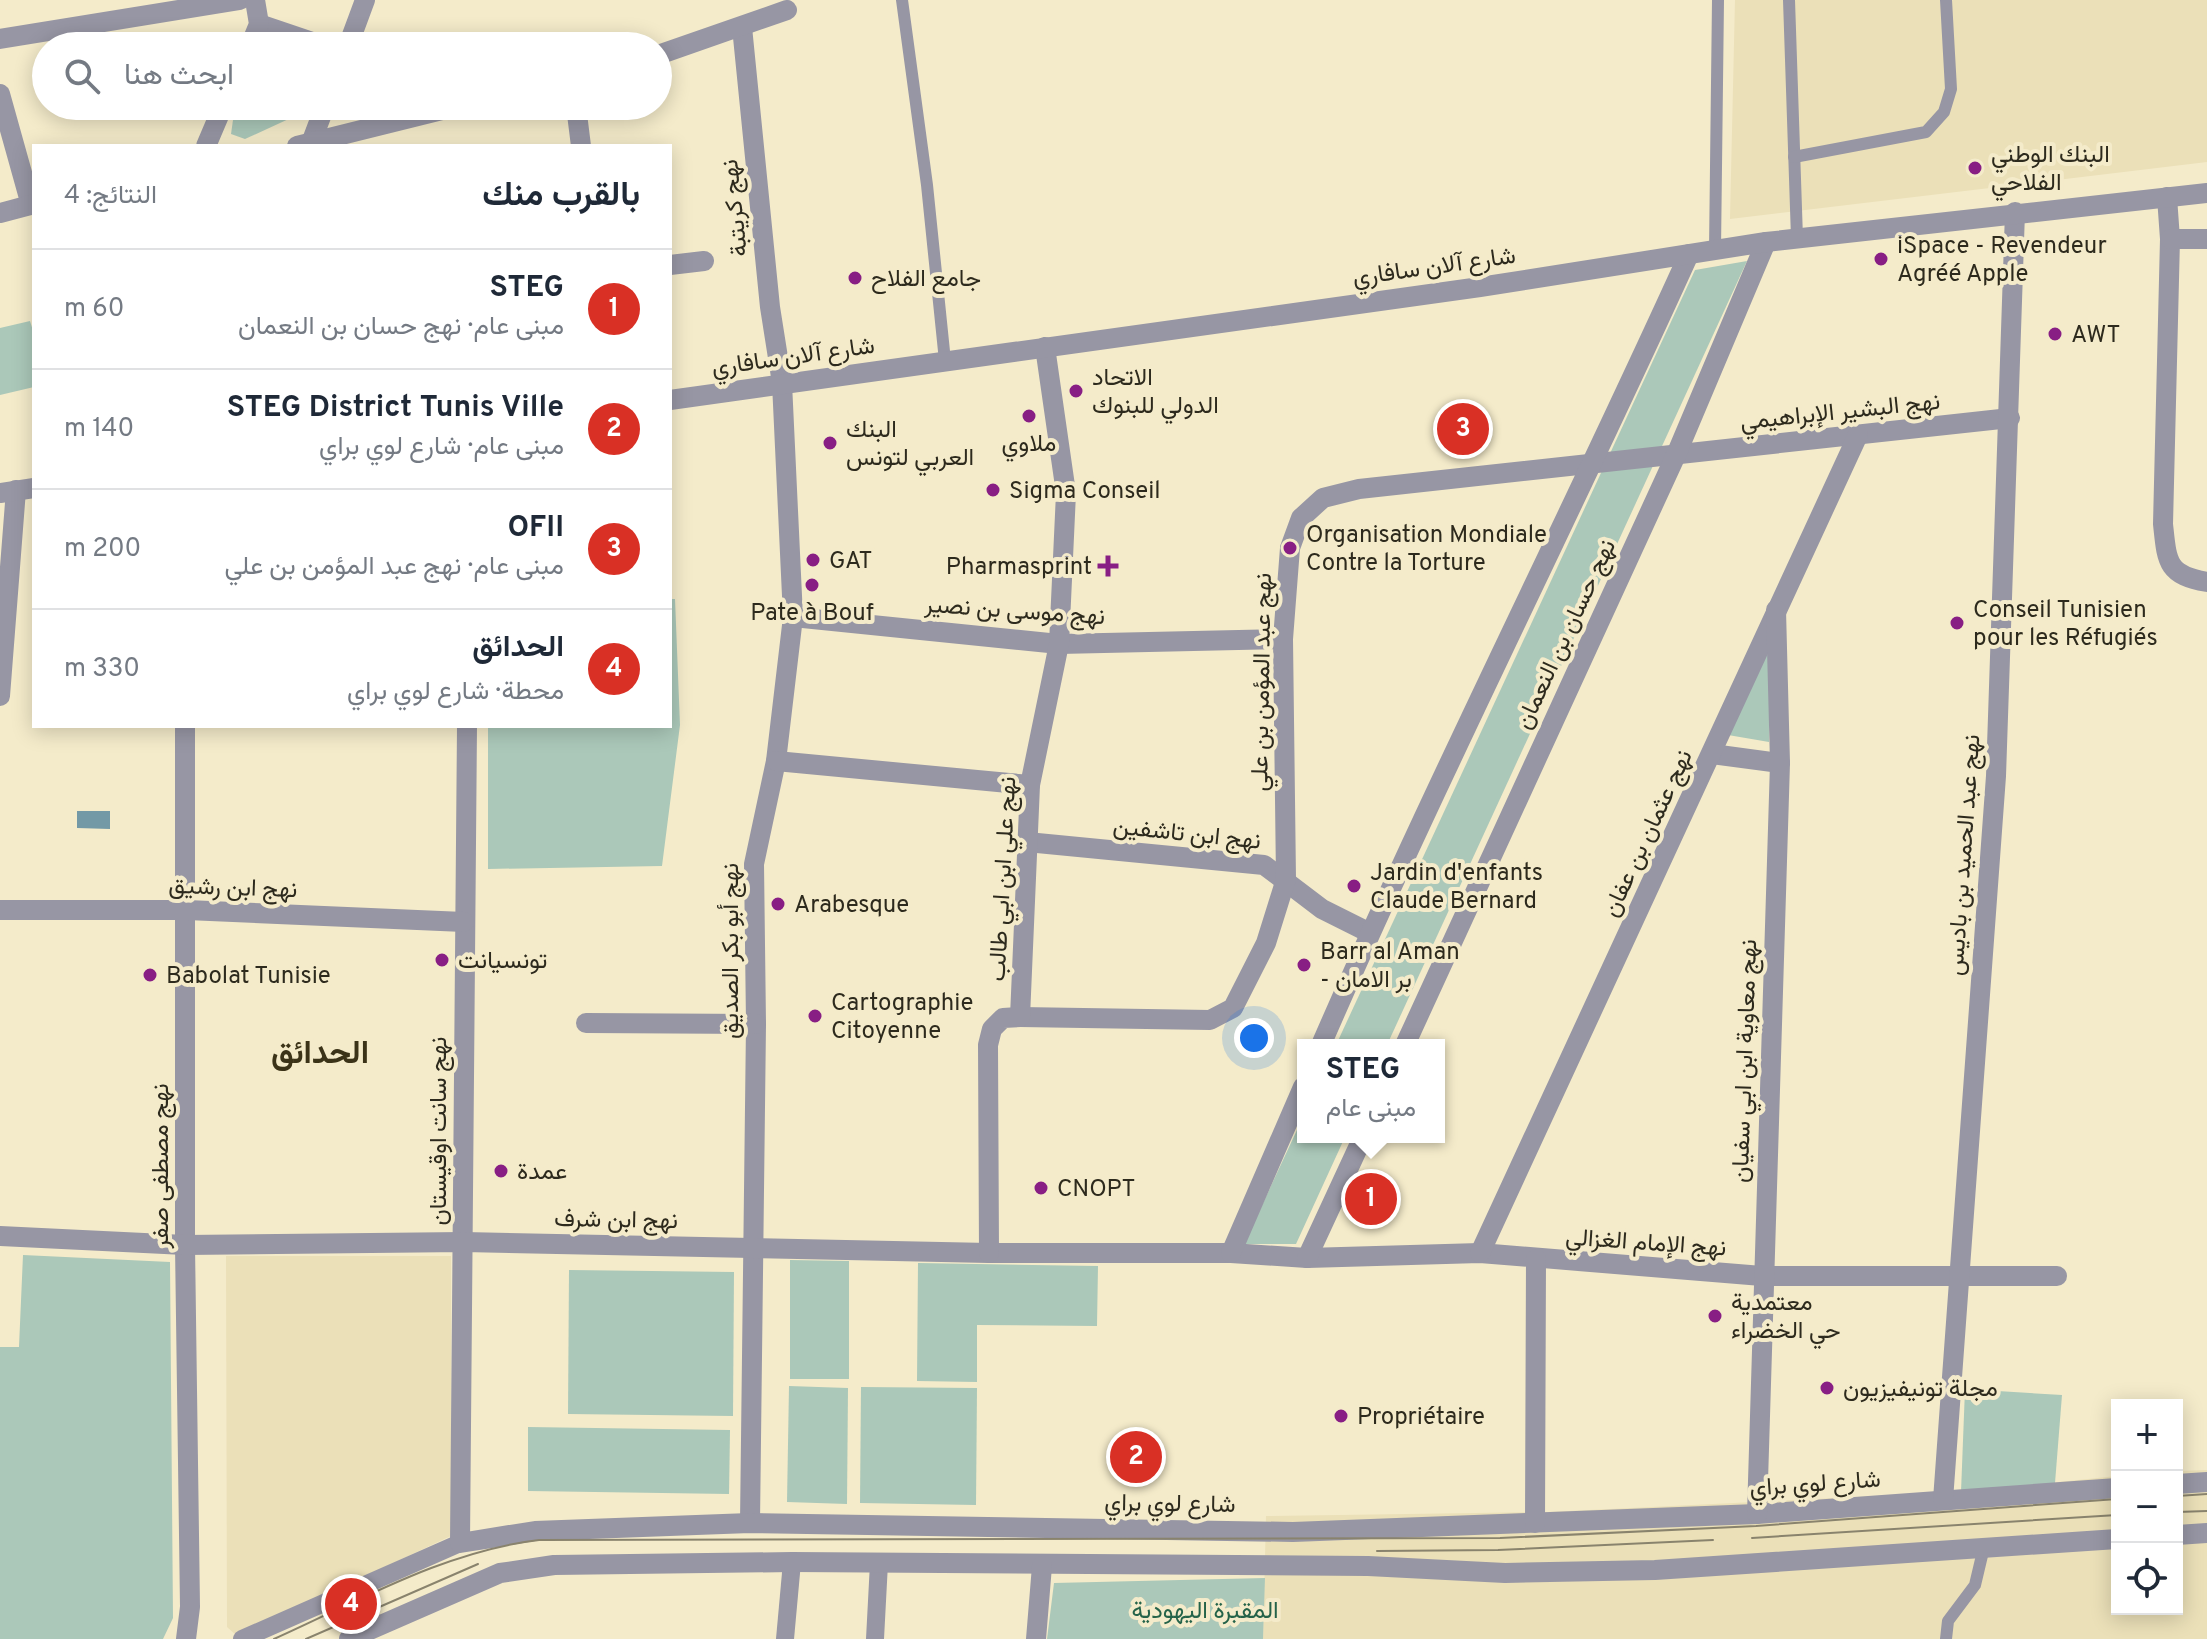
<!DOCTYPE html>
<html lang="ar">
<meta charset="utf-8">
<style>
:root{--surface:#fff;--page:#f2f2f3;--text:#1f2937;--muted:#747a83;--line:#e0e1e3;--accent:#d93025}
body{margin:0;font-family:Overpass,Vazirmatn,sans-serif;background:var(--page);color:var(--text);direction:rtl}
.controls{position:absolute;right:24px;bottom:24px;display:grid;overflow:hidden;border-radius:0px;box-shadow:0 4px 20px #0003}
.controls button{width:72px;height:72px;display:grid;place-items:center;padding:0;border:0;border-bottom:2px solid var(--line);background:var(--surface);color:var(--text);font:40px sans-serif}
.you{position:absolute;left:1254px;top:1038px;width:28px;height:28px;margin:-20px;border:6px solid #fff;border-radius:50%;background:#1a73e8;box-shadow:0 0 0 12px #1a73e833}
.badge{display:grid;place-items:center;width:52px;height:52px;border-radius:50%;background:var(--accent);color:#fff;font-size:26px;font-weight:700}
.pin{position:absolute;translate:-50% -50%;border:4px solid #fff;box-shadow:0 2px 8px #0006}
.popup{position:absolute;left:1297px;top:1039px;width:148px;height:104px;box-sizing:border-box;display:grid;place-content:center;border-radius:0px;background:var(--surface);filter:drop-shadow(0 2px 6px #0005);font-size:26px;white-space:nowrap;color:var(--muted)}
.popup b{font-size:30px;color:var(--text)}
.popup::after{content:'';position:absolute;left:50%;top:100%;margin-left:-16px;border:16px solid transparent;border-top-color:var(--surface)}
.list{margin:0;padding:0;list-style:none}
h2{display:flex;justify-content:space-between;align-items:center;height:104px;margin:0;padding:0 32px;font-size:34px}
h2 small{font-size:26px;font-weight:400;color:var(--muted)}
.list li{display:grid;grid-template-columns:52px 1fr auto;gap:24px;align-items:center;box-sizing:border-box;height:120px;padding:0 32px;border-top:2px solid var(--line)}
.list b{display:block;font-size:30px;white-space:nowrap}
.list p{margin:0;font-size:26px;white-space:nowrap;color:var(--muted)}
.list em{font-size:26px;font-style:normal;color:var(--muted)}
.icon{flex:none;width:44px;height:44px;fill:none;stroke:currentColor;stroke-width:2;stroke-linecap:round;stroke-linejoin:round}
.map{position:relative;flex:none;width:2207px;height:1639px;overflow:hidden;direction:ltr}
.search{position:absolute;background:var(--surface);box-shadow:0 4px 20px #0003;left:32px;top:32px;width:640px;height:88px;display:flex;align-items:center;gap:20px;box-sizing:border-box;padding:0 28px;border-radius:44px;color:var(--muted);font-size:30px}
.panel{position:absolute;background:var(--surface);box-shadow:0 4px 20px #0003;left:32px;top:144px;width:640px;height:584px;border-radius:0px;direction:rtl}
.map>svg:first-child{display:block}
.built{fill:#ebe0b8}
.green{fill:#abc8b9}
.water{fill:#7399a6}
.lines{fill:none;stroke-linecap:round;stroke-linejoin:round}
.service{stroke:#9796a4;stroke-width:12}
.pedestrian{stroke:#9796a4;stroke-width:18}
.minor{stroke:#9796a4;stroke-width:20}
.tertiary{stroke:#9796a4;stroke-width:20}
.tram{stroke:#89836d;stroke-width:2}
.poi-dot{fill:#881e84;stroke:#f4ebca;stroke-width:3}
.labels{text-anchor:middle;stroke-width:8;stroke-linejoin:round;paint-order:stroke}
.poi-label{font-size:24px;fill:#2d2a1d;stroke:#f4ebca;text-anchor:start}
.street-label{font-size:24px;fill:#2d2a1d;stroke:#f4ebca}
.park-label{font-size:24px;fill:#256349;stroke:#f4ebca}
.district-label{font-size:32px;font-weight:bold;fill:#3b3318;stroke:#f4ebca}
</style>
<div class="map">
<svg width="2207" height="1639" viewBox="0 0 2207 1639">
<rect width="100%" height="100%" fill="#f4ebca"/>
<g class="built">
<path d="M 1735,0 L 2207,0 L 2207,162 L 1730,219 Z"/>
<path d="M 226,1256 L 451,1256 L 451,1536 L 237,1636 L 227,1627 Z"/>
<path d="M 2207,1470 L 2207,1639 L 1263,1639 L 1266,1516 L 1548,1512 L 1961,1492 L 2117,1476 L 2117,1609 L 2177,1609 L 2177,1471 Z"/>
</g>
<g class="green">
<path d="M 235,106 L 301,106 L 293,117 L 245,139 L 231,134 Z"/>
<path d="M 1747,261 L 1387,1045 L 1336,1045 L 1695,270 Z"/>
<path d="M 30,321 L 34,334 L 34,387 L 0,395 L 0,328 Z"/>
<path d="M 670,599 L 675,599 L 680,725 L 662,866 L 488,869 L 488,726 L 670,726 Z"/>
<path d="M 1771,636 L 1769,742 L 1728,735 Z"/>
<path d="M 1303,1117 L 1303,1137 L 1345,1137 L 1296,1244 L 1244,1244 Z"/>
<path d="M 23,1255 L 170,1262 L 173,1618 L 163,1639 L 0,1639 L 0,1347 L 19,1347 Z"/>
<path d="M 790,1260 L 849,1261 L 849,1379 L 790,1379 Z"/>
<path d="M 918,1263 L 1098,1266 L 1097,1326 L 977,1325 L 977,1382 L 917,1381 Z"/>
<path d="M 569,1270 L 734,1272 L 733,1416 L 568,1414 Z"/>
<path d="M 789,1386 L 848,1388 L 847,1504 L 787,1502 Z"/>
<path d="M 861,1387 L 977,1388 L 976,1505 L 860,1503 Z"/>
<path d="M 1965,1389 L 2062,1395 L 2055,1483 L 1961,1492 Z"/>
<path d="M 528,1427 L 730,1430 L 729,1494 L 528,1491 Z"/>
<path d="M 1265,1578 L 1263,1639 L 1047,1639 L 1054,1583 Z"/>
</g>
<path class="water" d="M 77,811 L 110,811 L 110,829 L 77,828 Z"/>
<g class="lines">
<g class="service">
<path d="M 902,0 L 927,185 L 945,361"/>
<path d="M 1789,0 L 1797,238"/>
<path d="M 1794,157 L 1926,132 L 1944,112 L 1951,89 L 1946,0"/>
<path d="M 1715,250 L 1718,0"/>
<path d="M 1946,1639 L 1948,1621 L 1975,1585 L 1984,1547"/>
</g>
<g class="pedestrian">
<path d="M 242,1639 L 460,1543"/>
<path d="M 785,1639 L 792,1562"/>
<path d="M 875,1639 L 879,1563"/>
</g>
<g class="minor">
<path d="M 259,24 L 324,46"/>
<path d="M 742,27 L 770,307 L 782,383 L 793,617 L 776,761 L 754,864 L 756,1024 L 750,1523"/>
<path d="M 0,39 L 240,0"/>
<path d="M 250,46 L 259,24 L 255,0"/>
<path d="M 348,46 L 365,0"/>
<path d="M 658,55 L 787,10"/>
<path d="M 0,94 L 31,205"/>
<path d="M 576,106 L 581,146"/>
<path d="M 311,143 L 325,106"/>
<path d="M 206,146 L 223,106"/>
<path d="M 297,146 L 458,106"/>
<path d="M 2167,197 L 2170,239 L 2163,524 C 2167,561 2166,575 2207,582"/>
<path d="M 0,213 L 34,204"/>
<path d="M 2170,239 L 2207,239"/>
<path d="M 670,265 L 704,261"/>
<path d="M 793,617 L 1059,644 L 1283,639"/>
<path d="M 0,696 L 16,490"/>
<path d="M 185,726 L 185,1245 L 190,1607 L 186,1639"/>
<path d="M 467,726 L 460,1543 L 535,1531 L 750,1523 L 1293,1532 L 1757,1514 L 2117,1488"/>
<path d="M 1712,754 L 1780,763"/>
<path d="M 776,761 L 1030,785"/>
<path d="M 1027,842 L 1264,865 L 1322,909 L 1370,933"/>
<path d="M 0,910 L 187,910 L 464,922"/>
<path d="M 1020,1017 L 1210,1020 L 1233,1008 L 1266,943 L 1286,879 L 1283,639 L 1290,548 L 1301,518 L 1323,498 L 1359,489 L 2010,418"/>
<path d="M 586,1023 L 756,1024"/>
<path d="M 1321,1045 C 1437,778 1569,519 1689,254"/>
<path d="M 1405,1045 L 1676,455 L 1766,242"/>
<path d="M 0,1236 L 185,1245 L 464,1242 L 989,1253 L 1231,1253 L 1307,1258 L 1480,1253 L 1762,1276 L 2057,1276"/>
<path d="M 989,1253 L 988,1045 L 992,1029 L 1003,1018 L 1020,1017 L 1030,785 L 1059,644 L 1066,493 L 1045,347"/>
<path d="M 1231,1253 L 1303,1087"/>
<path d="M 1480,1253 L 1858,435"/>
<path d="M 1307,1258 L 1363,1137"/>
<path d="M 2177,1484 L 2207,1482"/>
<path d="M 1943,1500 L 1996,776 L 2015,212"/>
<path d="M 1757,1514 L 1780,763 L 1776,610"/>
<path d="M 1535,1523 L 1536,1259"/>
<path d="M 2177,1535 L 2207,1533"/>
<path d="M 349,1639 L 500,1573 L 554,1565 L 792,1562 L 1368,1566 L 1505,1573 L 1655,1570 L 2117,1539"/>
<path d="M 1036,1639 L 1042,1566"/>
</g>
<g class="tertiary">
<path d="M 670,400 L 1480,287 L 1766,242 L 2207,193"/>
<path d="M 0,493 L 34,488"/>
</g>
<g class="tram">
<path d="M 2177,1496 L 2207,1494"/>
<path d="M 2177,1512 L 2207,1511"/>
<path d="M 1752,1538 L 2117,1515"/>
<path d="M 1377,1551 L 1498,1550 L 1713,1540"/>
<path d="M 274,1639 C 359,1601 445,1551 539,1540 L 1500,1538 L 1756,1526 L 2117,1499"/>
<path d="M 306,1639 L 478,1564"/>
</g>
</g>
<g class="poi-dot">
<circle cx="1975" cy="168" r="8"/>
<circle cx="1881" cy="259" r="8"/>
<circle cx="855" cy="278" r="8"/>
<circle cx="2055" cy="334" r="8"/>
<circle cx="1076" cy="391" r="8"/>
<circle cx="1029" cy="416" r="8"/>
<circle cx="830" cy="443" r="8"/>
<circle cx="993" cy="490" r="8"/>
<circle cx="1290" cy="548" r="8"/>
<circle cx="813" cy="560" r="8"/>
<path d="M1104 554h8v8h8v8h-8v8h-8v-8h-8v-8h8z"/>
<circle cx="812" cy="585" r="8"/>
<circle cx="1957" cy="623" r="8"/>
<circle cx="1354" cy="886" r="8"/>
<circle cx="778" cy="904" r="8"/>
<circle cx="442" cy="960" r="8"/>
<circle cx="1304" cy="965" r="8"/>
<circle cx="150" cy="975" r="8"/>
<circle cx="815" cy="1016" r="8"/>
<circle cx="501" cy="1171" r="8"/>
<circle cx="1041" cy="1188" r="8"/>
<circle cx="1715" cy="1316" r="8"/>
<circle cx="1827" cy="1388" r="8"/>
<circle cx="1341" cy="1416" r="8"/>
</g>
<g class="labels">
<g class="poi-label">
<text x="1991" y="162">البنك الوطني<tspan x="1991" dy="28">الفلاحي</tspan></text>
<text x="1897" y="253">iSpace - Revendeur<tspan x="1897" dy="28">Agréé Apple</tspan></text>
<text x="871" y="286">جامع الفلاح</text>
<text x="2071" y="342">AWT</text>
<text x="1092" y="385">الاتحاد<tspan x="1092" dy="28">الدولي للبنوك</tspan></text>
<text x="846" y="437">البنك<tspan x="846" dy="28">العربي لتونس</tspan></text>
<text x="1029" y="451" text-anchor="middle">ملاوي</text>
<text x="1009" y="498">Sigma Conseil</text>
<text x="1306" y="542">Organisation Mondiale<tspan x="1306" dy="28">Contre la Torture</tspan></text>
<text x="829" y="568">GAT</text>
<text x="1092" y="574" text-anchor="end">Pharmasprint</text>
<text x="1973" y="617">Conseil Tunisien<tspan x="1973" dy="28">pour les Réfugiés</tspan></text>
<text x="812" y="620" text-anchor="middle">Pate à Bouf</text>
<text x="1370" y="880">Jardin d'enfants<tspan x="1370" dy="28">Claude Bernard</tspan></text>
<text x="794" y="912">Arabesque</text>
<text x="1320" y="959">Barr al Aman<tspan x="1320" dy="28">- بر الامان</tspan></text>
<text x="458" y="968">تونسيانت</text>
<text x="166" y="983">Babolat Tunisie</text>
<text x="831" y="1010">Cartographie<tspan x="831" dy="28">Citoyenne</tspan></text>
<text x="517" y="1179">عمدة</text>
<text x="1057" y="1196">CNOPT</text>
<text x="1731" y="1310">معتمدية<tspan x="1731" dy="28">حي الخضراء</tspan></text>
<text x="1843" y="1396">مجلة تونيفيزيون</text>
<text x="1357" y="1424">Propriétaire</text>
</g>
<g class="street-label">
<text transform="translate(734 208) rotate(-96)" y="8">نهج كريتبة</text>
<text transform="translate(1434 266) rotate(-8)" y="8">شارع آلان سافاري</text>
<text transform="translate(793 356) rotate(-8)" y="8">شارع آلان سافاري</text>
<text transform="translate(1840 411) rotate(-6)" y="8">نهج البشير الإبراهيمي</text>
<text transform="translate(1015 610) rotate(4)" y="8">نهج موسى بن نصير</text>
<text transform="translate(1565 634) rotate(-65)" y="8">نهج حسان بن النعمان</text>
<text transform="translate(1261 682) rotate(-89)" y="8">نهج عبد المؤمن بن علي</text>
<text transform="translate(1187 833) rotate(6)" y="8">نهج ابن تاشفين</text>
<text transform="translate(1647 833) rotate(-65)" y="8">نهج عثمان بن عفان</text>
<text transform="translate(1963 855) rotate(-86)" y="8">نهج عبد الحميد بن باديس</text>
<text transform="translate(1002 879) rotate(-87)" y="8">نهج علي ابن ابي طالب</text>
<text transform="translate(233 887) rotate(2)" y="8">نهج ابن رشيق</text>
<text transform="translate(730 951) rotate(-90)" y="8">نهج أبو بكر الصديق</text>
<text transform="translate(1744 1061) rotate(-88)" y="8">نهج معاوية ابن ابي سفيان</text>
<text transform="translate(438 1131) rotate(-90)" y="8">نهج سانت اوقيستان</text>
<text transform="translate(160 1166) rotate(-90)" y="8">نهج مصطفى صفر</text>
<text transform="translate(616 1219) rotate(1)" y="8">نهج ابن شرف</text>
<text transform="translate(1646 1242) rotate(4)" y="8">نهج الإمام الغزالي</text>
<text transform="translate(1815 1483) rotate(-4)" y="8">شارع لوي براي</text>
<text transform="translate(1170 1503) rotate(1)" y="8">شارع لوي براي</text>
</g>
<g class="park-label">
<text x="1205" y="1618">المقبرة اليهودية</text>
</g>
<g class="district-label">
<text x="320" y="1063">الحدائق</text>
</g>
</g>
</svg>
<div class="controls">
<button>+</button>
<button>−</button>
<button><svg class="icon" aria-label="locate" viewBox="0 0 24 24"><circle cx="12" cy="12" r="6"/><path d="M12 2v4M12 18v4M2 12h4M18 12h4"/></svg></button>
</div>
<div class="you"></div>
<div class="pin badge" style="left:1371px;top:1199px">1</div>
<div class="popup"><b>STEG</b>مبنى عام</div>
<div class="pin badge" style="left:1136px;top:1457px">2</div>
<div class="pin badge" style="left:1463px;top:429px">3</div>
<div class="pin badge" style="left:351px;top:1604px">4</div>
<div class="search"><svg class="icon" aria-label="search" viewBox="0 0 24 24"><circle cx="10" cy="10" r="6"/><path d="M15 15l6 6"/></svg>ابحث هنا</div>
<section class="panel">
<h2>بالقرب منك<small>النتائج: 4</small></h2>
<ul class="list">
<li><span class="badge">1</span><div><b>STEG</b><p>مبنى عام · نهج حسان بن النعمان</p></div><em>60 m</em></li>
<li><span class="badge">2</span><div><b>STEG District Tunis Ville</b><p>مبنى عام · شارع لوي براي</p></div><em>140 m</em></li>
<li><span class="badge">3</span><div><b>OFII</b><p>مبنى عام · نهج عبد المؤمن بن علي</p></div><em>200 m</em></li>
<li><span class="badge">4</span><div><b>الحدائق</b><p>محطة · شارع لوي براي</p></div><em>330 m</em></li>
</ul>
</section>
</div>
